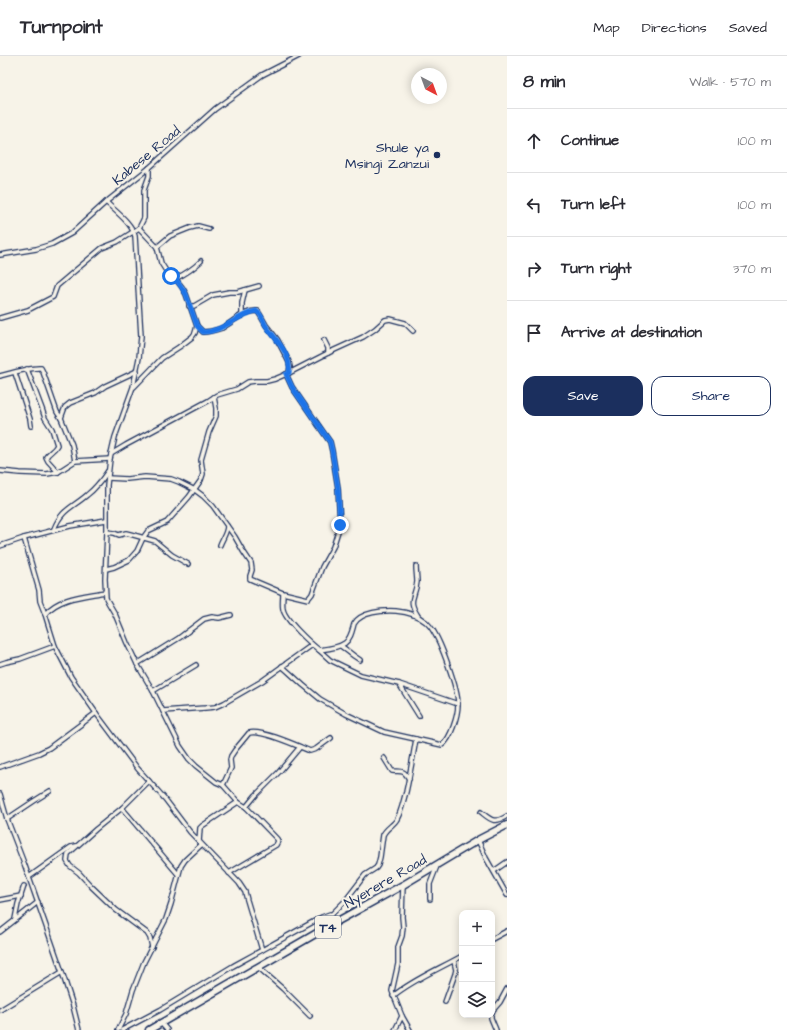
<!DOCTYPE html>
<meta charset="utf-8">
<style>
:root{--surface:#fff;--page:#f7f7f7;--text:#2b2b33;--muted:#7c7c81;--line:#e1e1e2;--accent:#1b2f5e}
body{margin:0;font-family:"Architects Daughter",sans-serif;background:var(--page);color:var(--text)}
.controls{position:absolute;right:12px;bottom:12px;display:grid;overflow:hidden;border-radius:8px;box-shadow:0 2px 10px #0003}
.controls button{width:36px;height:36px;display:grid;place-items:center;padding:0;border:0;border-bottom:1px solid var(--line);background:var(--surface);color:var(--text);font:20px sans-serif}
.compass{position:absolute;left:411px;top:12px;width:36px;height:36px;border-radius:50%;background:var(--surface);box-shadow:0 2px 10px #0003;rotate:139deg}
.stop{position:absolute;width:12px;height:12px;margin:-9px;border:3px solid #1a73e8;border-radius:50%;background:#fff}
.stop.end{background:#1a73e8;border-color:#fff;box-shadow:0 1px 4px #0008}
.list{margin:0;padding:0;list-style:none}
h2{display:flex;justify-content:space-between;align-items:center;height:52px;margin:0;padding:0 16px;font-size:17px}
h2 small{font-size:13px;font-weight:400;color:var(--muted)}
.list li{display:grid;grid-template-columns:26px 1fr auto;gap:12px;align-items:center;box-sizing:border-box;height:64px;padding:0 16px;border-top:1px solid var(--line)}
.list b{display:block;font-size:15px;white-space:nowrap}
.list em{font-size:13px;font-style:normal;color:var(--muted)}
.actions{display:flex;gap:8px;padding:12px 16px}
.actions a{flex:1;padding:9px 0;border:1px solid var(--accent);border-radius:12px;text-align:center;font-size:14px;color:var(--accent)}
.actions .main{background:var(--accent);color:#fff}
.icon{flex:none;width:22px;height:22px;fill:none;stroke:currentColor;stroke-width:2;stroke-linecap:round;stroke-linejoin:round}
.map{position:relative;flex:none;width:507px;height:974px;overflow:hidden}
header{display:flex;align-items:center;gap:24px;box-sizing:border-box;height:56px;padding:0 20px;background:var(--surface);border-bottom:1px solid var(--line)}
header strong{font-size:19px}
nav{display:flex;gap:22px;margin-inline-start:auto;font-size:14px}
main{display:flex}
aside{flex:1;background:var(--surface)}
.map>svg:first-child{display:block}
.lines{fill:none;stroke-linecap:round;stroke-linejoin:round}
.minor-casing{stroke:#1b2f5e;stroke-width:6}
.trunk-casing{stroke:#1b2f5e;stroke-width:9}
.minor{stroke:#f7f3e8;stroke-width:3.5}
.trunk{stroke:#f7f3e8;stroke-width:6}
.route{stroke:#1a73e8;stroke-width:5}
.poi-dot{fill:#1b2f5e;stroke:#f7f3e8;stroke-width:1.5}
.labels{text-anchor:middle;stroke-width:4;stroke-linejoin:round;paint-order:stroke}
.shield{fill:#f7f3e8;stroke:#5d6a87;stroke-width:1}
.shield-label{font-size:13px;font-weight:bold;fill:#1b2f5e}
.poi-label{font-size:14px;fill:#1b2f5e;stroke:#f7f3e8;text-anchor:end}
.street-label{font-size:14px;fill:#1b2f5e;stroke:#f7f3e8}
</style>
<header>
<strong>Turnpoint</strong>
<nav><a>Map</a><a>Directions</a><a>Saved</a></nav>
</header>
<main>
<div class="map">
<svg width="507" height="974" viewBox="0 0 507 974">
<rect width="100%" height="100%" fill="#f7f3e8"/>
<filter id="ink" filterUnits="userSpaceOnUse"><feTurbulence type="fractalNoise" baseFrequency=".025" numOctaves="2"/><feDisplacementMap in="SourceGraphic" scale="8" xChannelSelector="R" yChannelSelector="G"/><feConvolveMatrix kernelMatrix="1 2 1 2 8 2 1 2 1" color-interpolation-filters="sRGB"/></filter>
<g filter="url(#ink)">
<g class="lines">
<g class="minor-casing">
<g id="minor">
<path d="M 106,146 C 116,156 131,166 135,180 L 141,280 L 139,302 L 133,331 L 115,381 L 110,403 L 107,429 L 107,476 L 105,523 L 106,542 L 108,546 L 115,558 L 127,587 L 137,608 L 153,635 L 180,690 L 189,703 L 196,710 L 216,726 L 223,729 L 238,746 L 246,751 L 277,783 L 278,785 L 276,789 L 229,817"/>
<path d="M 157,191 L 170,180 L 190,172 L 198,170 L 209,173"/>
<path d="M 0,199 L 36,193 L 52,188 L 72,177 L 106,146 L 149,112 L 215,53 L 262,19 L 299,0"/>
<path d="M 175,223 C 185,218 193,213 201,205"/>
<path d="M 189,250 L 194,250 L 213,239 L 229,236 L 238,236 L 259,230"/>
<path d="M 242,260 L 242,247 L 245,234"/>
<path d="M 0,262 L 28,254 L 51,242 L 53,241 L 57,230 L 102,192 L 117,186 L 139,172 L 144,162 L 144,134 L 149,120 L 149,112"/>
<path d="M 197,270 L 203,276 C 209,276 216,274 222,272 C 233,266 244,254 258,255 L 259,257 L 266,269 L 277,283 L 289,306 L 290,311 L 289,317"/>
<path d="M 324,284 L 328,292 L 328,297"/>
<path d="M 27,313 L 42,353 L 45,362 L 52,373 L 57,389 C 54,395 49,396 46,401 L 48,405 L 58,416"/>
<path d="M 15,317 L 30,363 L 31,370"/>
<path d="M 0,320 C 11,317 30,311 41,312 L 43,316 L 57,356 L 61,362 L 72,389 L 75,405"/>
<path d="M 134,331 L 162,302 L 179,291 L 192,281 L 195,277 L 197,270 L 186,238 L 182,231 L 178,226 L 168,218 L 161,207 L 157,191 L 139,172"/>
<path d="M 61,362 L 65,351 L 70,347 L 95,337 L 105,330 L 137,315"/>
<path d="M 111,398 L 126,389 L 208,345 L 217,339 L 237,333 L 248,326 L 255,325 L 267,325 L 275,323 L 289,317 L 328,297 L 363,281 L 375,273 L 385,264 L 390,263 L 405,267 L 413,275"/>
<path d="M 0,415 L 20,417 L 47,418 L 58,416 L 75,405 L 110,403"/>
<path d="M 108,422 L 127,423 L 145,421 L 171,423 L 179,426 L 195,434 L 203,440 L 213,450 L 235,481 L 243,495 L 251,507 L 252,514 L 250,520 L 250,523 L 283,537 L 308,543 L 312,538 L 322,511 L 333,491 L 340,469 L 338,432 L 332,395 L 330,386 L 292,331 L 286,318"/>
<path d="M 54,473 C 62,453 72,452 87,439 C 96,432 102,424 108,415"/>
<path d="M 107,476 L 114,477 L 119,479 L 126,477 L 130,478 L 155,485 L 172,499 L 188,508"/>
<path d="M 24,482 L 39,534 L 40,545 L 45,558"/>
<path d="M 220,489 C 222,483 227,477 227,470"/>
<path d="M 0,490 L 24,482 L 70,470 L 106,464"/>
<path d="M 416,510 C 416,516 417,521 417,526 C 415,543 407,543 418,560"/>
<path d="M 106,513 L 114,511 L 129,504 L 137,495 L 143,482 L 148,475 L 167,466 L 189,441 L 201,424 L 203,418 L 201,404 L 209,376 L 216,360 L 216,352 L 214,341"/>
<path d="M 105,536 C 85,540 59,541 45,558 L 55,590 L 71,621 L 96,657 L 138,713 L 165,743 L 190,776 L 239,827 L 245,836 L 247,844 L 262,894"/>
<path d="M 341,590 L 354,600 L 360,604"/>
<path d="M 319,594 L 330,604 L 361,619 L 399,628 L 458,648"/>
<path d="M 0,608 L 6,606 L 20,603 L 55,590"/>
<path d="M 137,608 L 179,582 L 204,563 L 212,561 L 219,562 L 231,559"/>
<path d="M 282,610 L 303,629 L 320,643 L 346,658 L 384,676 L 442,689 C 451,683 458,659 458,648 C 458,633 441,586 432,573 C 431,571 428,568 426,566 C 418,559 407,556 396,555 C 384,554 360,556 354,568 C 352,575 351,582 345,587 C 338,592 327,593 319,594 C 310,587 285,564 283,553 C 282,548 283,542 283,537"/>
<path d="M 399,628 L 419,660"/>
<path d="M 153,635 L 196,609"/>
<path d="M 163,655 L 205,652 L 215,651 L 224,647 L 262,625 L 312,589"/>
<path d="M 384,702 L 392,715 C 402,716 403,713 409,723"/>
<path d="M 0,711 L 39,697 L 49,692 L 96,657"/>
<path d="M 149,725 L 122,752 L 96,773 L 68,798 L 67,805 L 70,810 L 79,817 L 91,830 L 116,854 L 147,877 L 150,882 L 152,891"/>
<path d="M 223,729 L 231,712 L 230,704 L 231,700 L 235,694 L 249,677 C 261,673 298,690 310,695 L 316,693 L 331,682"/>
<path d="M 0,738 L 7,763 L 25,810 L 62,916 L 73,950 L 79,974"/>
<path d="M 246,751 L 256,739 L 279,716 L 300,691"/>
<path d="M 122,752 L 178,818"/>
<path d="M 481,756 C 491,764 494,768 507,760"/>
<path d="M 7,763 L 34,745 L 50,735"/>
<path d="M 478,784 L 486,802 L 507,839"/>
<path d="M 199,786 L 200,772 L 202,770 L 238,746"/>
<path d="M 494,815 L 507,806"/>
<path d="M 29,821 L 71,791 L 76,790"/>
<path d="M 430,843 L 430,828 L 437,810"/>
<path d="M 0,844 L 21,840"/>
<path d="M 331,859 L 345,845 L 365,819 L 376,812 L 378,809 L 380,801 L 383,779 C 386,772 394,769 397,763 C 402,754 403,745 406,736 C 410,718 413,701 416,683"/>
<path d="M 15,863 L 18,848 L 24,830"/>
<path d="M 0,876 L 38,846"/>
<path d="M 492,883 L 507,875"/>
<path d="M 258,911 L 283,933 L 310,960"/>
<path d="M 393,940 C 414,923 439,913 462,900"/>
<path d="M 445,946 L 455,918 L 456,914 L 454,905"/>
<path d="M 0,954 L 62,916"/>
<path d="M 492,957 L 493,954 L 500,946 L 507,933"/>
<path d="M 491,959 L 491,962 L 496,974"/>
<path d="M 402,960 L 410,974"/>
<path d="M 161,967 L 167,974"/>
<path d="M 118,974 L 126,958 L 133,934 L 144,906 L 166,863 L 171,848 L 181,810 L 185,804 L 201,789"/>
<path d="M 122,974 L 160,954 L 233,910 L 322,861 L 330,858 L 336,866"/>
<path d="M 395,974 L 402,960 L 392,935 L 398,908 L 398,891 L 402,880 L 403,871 L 402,861 L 403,829"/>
</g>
</g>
<g class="trunk-casing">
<path id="trunk" d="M 149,974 L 336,866 L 403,829 L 478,784 L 507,769"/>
</g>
<use href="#minor" class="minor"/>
<use href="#trunk" class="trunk"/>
</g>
</g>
<g class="lines" filter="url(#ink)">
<path class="route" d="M 171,220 L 178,226 L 186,238 L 197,270 L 203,276 C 223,276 237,259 256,255 C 262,258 263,265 266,270 C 276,284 292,299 289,317 L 286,318 L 292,331 L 330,386 L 332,395 L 338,432 L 340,469"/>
</g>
<circle class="poi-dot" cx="437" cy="99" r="4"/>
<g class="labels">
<rect class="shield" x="315" y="860" width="26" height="22" rx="3"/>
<g class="shield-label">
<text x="328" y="876">T4</text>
</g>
<g class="poi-label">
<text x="429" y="96">Shule ya<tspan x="429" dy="16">Msingi Zanzui</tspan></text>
</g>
<g class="street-label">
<text transform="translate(146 99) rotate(-40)" y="5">Kabese Road</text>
<text transform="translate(385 825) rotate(-30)" y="5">Nyerere Road</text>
</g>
</g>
</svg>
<div class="controls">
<button>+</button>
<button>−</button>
<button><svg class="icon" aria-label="layers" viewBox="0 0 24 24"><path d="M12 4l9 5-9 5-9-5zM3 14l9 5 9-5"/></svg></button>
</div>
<svg class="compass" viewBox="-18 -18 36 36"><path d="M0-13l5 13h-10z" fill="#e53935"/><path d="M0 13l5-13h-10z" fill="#7c7c81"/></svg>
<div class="stop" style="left:171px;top:220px"></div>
<div class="stop end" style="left:340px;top:469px"></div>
</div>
<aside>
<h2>8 min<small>Walk · 570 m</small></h2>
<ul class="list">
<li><svg class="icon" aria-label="ahead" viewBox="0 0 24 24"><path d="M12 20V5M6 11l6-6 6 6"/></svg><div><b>Continue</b></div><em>100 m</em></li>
<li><svg class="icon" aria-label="left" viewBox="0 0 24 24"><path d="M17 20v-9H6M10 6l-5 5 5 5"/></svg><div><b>Turn left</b></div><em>100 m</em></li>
<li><svg class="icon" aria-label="right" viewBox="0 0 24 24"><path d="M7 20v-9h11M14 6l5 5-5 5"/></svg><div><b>Turn right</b></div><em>370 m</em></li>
<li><svg class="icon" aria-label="arrive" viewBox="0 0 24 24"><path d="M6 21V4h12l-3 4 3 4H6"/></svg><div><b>Arrive at destination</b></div></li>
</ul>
<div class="actions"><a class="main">Save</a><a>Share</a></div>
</aside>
</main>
